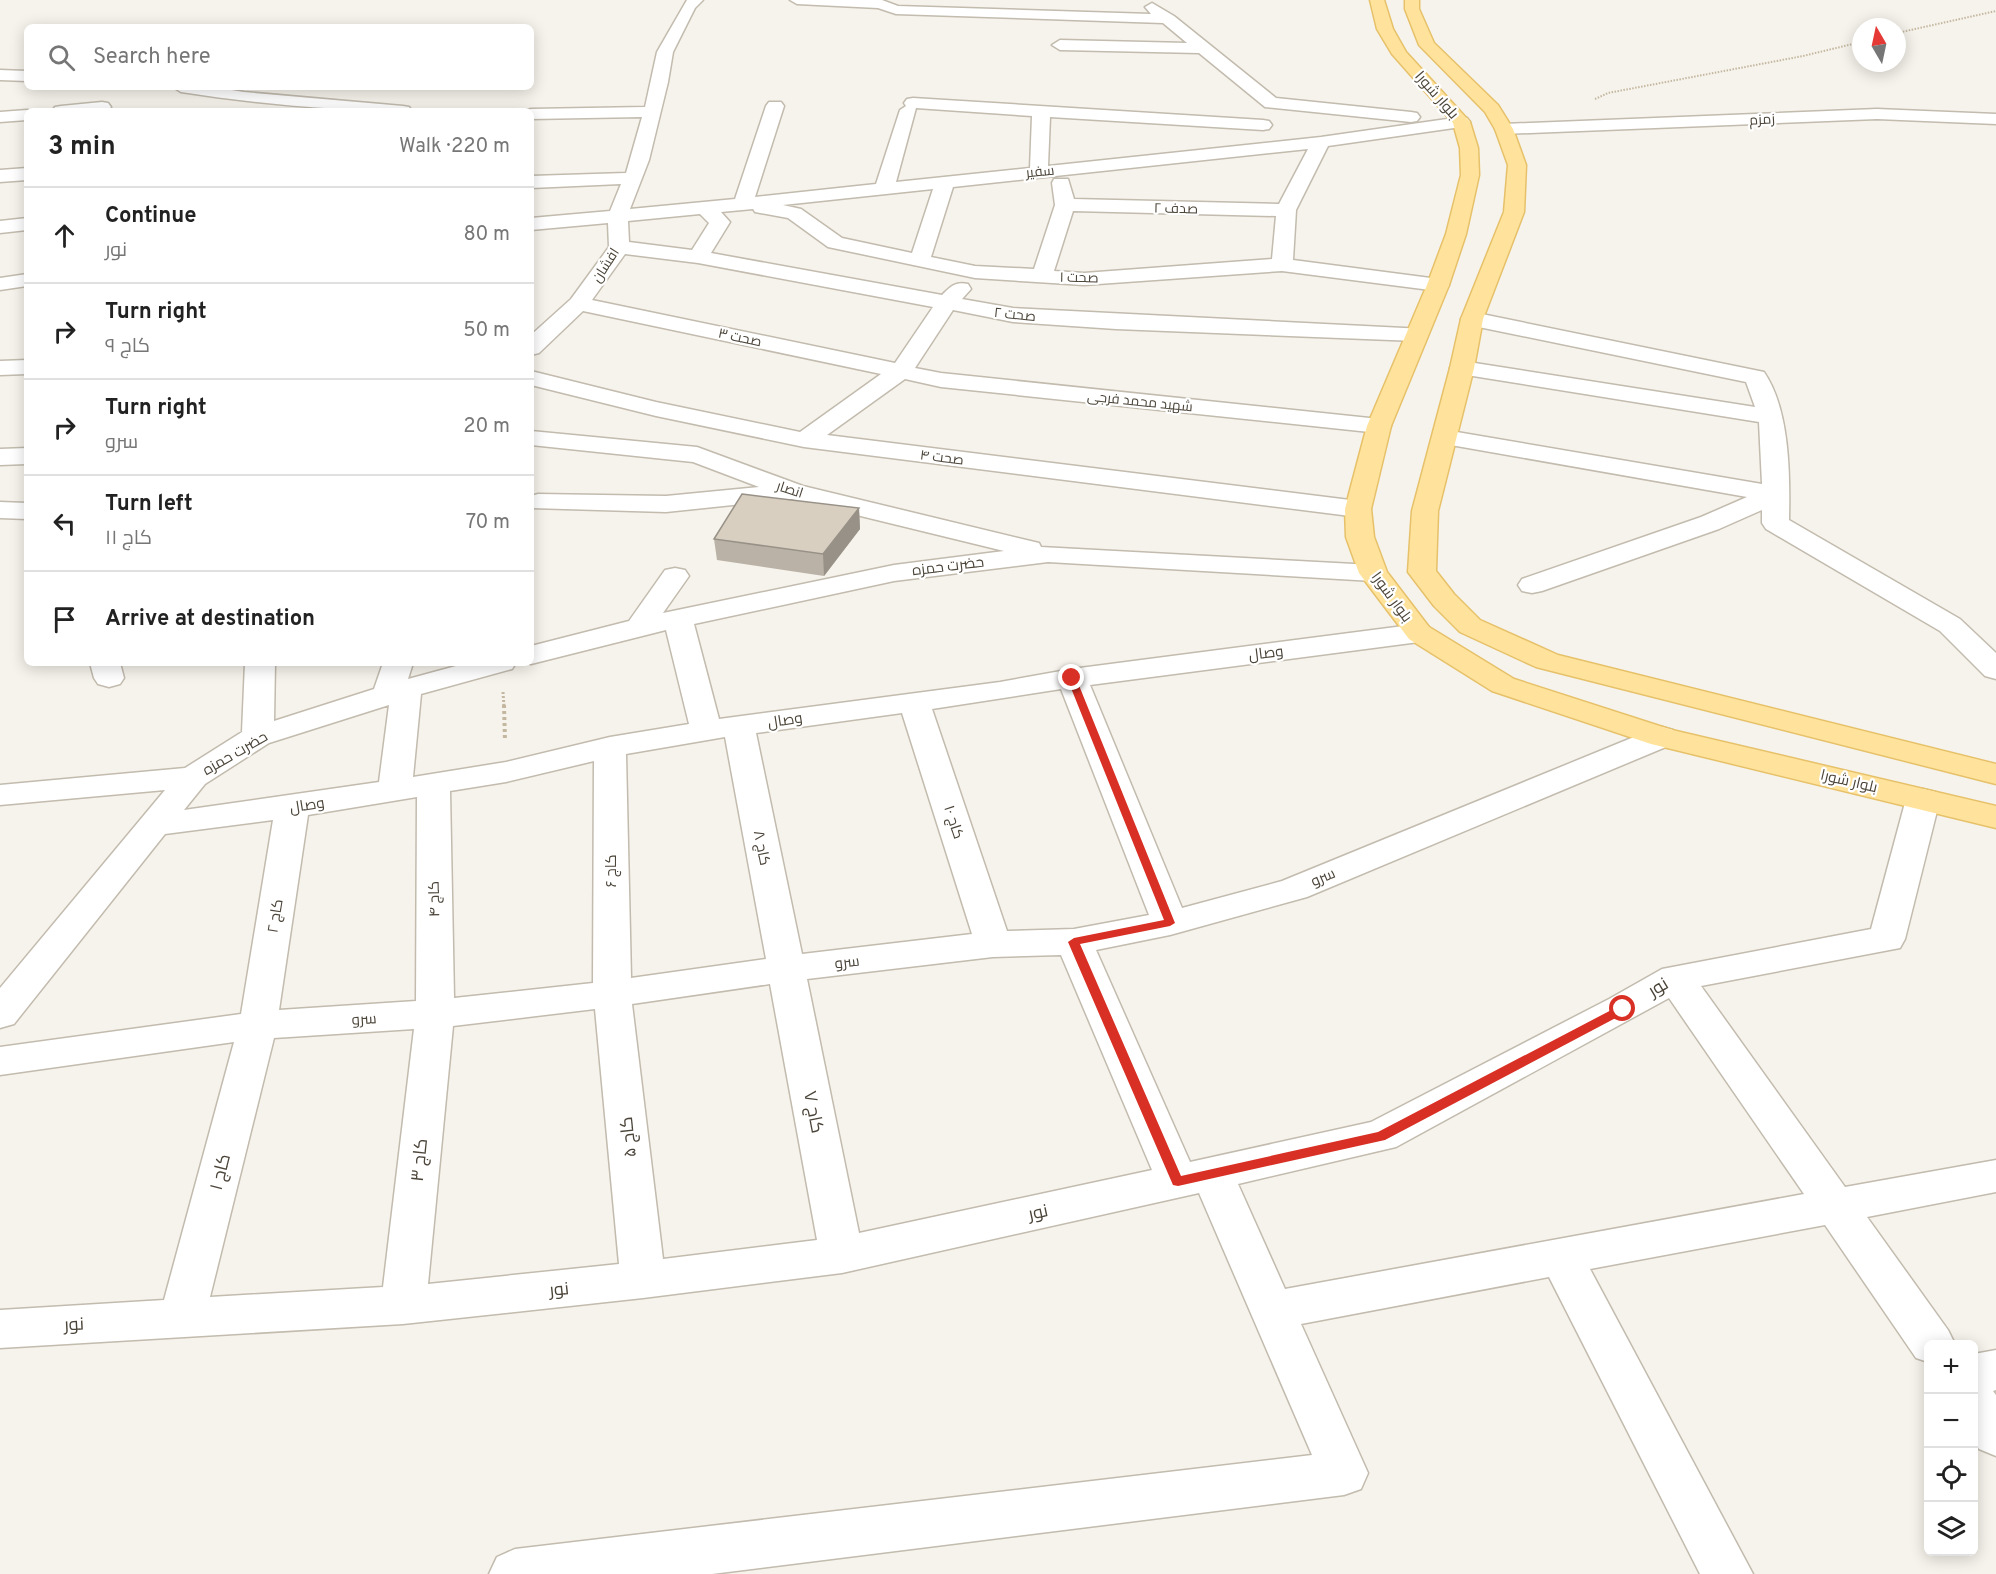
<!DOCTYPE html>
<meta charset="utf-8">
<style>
:root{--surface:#fff;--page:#f6f6f6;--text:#222;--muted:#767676;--line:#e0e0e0}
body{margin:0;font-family:Overpass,Cairo,sans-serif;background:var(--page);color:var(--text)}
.controls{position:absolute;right:18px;bottom:18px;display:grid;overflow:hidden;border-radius:9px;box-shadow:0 3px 15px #0003}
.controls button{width:54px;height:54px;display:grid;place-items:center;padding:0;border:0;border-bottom:2px solid var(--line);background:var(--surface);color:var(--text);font:30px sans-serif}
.compass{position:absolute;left:1852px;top:18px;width:54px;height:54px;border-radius:50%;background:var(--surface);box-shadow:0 3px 15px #0003;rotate:351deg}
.stop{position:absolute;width:18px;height:18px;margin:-14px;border:4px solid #d93025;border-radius:50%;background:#fff}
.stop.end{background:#d93025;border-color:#fff;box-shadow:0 2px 6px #0008}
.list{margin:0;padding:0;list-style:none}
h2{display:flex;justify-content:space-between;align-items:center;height:78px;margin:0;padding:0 24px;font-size:26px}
h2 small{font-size:20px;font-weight:400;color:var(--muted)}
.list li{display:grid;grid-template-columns:39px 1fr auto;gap:18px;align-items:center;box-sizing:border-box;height:96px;padding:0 24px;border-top:2px solid var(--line)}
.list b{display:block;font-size:22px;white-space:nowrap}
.list p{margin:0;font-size:20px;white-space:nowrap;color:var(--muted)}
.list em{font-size:20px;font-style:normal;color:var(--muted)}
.icon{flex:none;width:33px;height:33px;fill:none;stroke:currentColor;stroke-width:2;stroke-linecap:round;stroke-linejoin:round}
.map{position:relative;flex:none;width:1996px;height:1574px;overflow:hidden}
.search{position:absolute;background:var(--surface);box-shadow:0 3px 15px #0003;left:24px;top:24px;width:510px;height:66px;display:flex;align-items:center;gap:15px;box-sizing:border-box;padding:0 21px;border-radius:9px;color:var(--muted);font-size:22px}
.panel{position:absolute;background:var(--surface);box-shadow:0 3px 15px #0003;left:24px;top:108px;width:510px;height:558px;border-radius:9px}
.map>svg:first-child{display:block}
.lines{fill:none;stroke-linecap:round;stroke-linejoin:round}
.minor-casing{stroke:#c2bbae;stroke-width:3}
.major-casing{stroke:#e6c16a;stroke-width:3}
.path-far2{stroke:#c4b79f;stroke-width:2;stroke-dasharray:1.5 1.5;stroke-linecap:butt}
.path-far1{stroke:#c4b79f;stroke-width:3;stroke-dasharray:2 2;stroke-linecap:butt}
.path{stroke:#c4b79f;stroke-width:4;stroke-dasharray:3 3;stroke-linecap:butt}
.minor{fill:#fff;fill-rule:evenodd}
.major{fill:#ffe39c;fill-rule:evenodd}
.wall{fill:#bab2a6}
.shaded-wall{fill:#979187}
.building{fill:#d8cfc1;stroke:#979187;stroke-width:1.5}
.route{fill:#d93025}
.labels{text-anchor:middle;stroke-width:4.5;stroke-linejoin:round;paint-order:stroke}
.far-street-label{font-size:14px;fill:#4b4439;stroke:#fff}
.street-label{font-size:15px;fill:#4b4439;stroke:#fff}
.near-street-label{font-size:18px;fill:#4b4439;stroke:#fff}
</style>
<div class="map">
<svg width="1996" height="1574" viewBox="0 0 1996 1574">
<rect width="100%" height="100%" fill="#f6f3ec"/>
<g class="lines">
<g class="minor-casing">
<g id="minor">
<path d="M 687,0 L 703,0 L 695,8 L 673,52 L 668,82 L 649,160 L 630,209 L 735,199 L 766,106 L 769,102 L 781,102 L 784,106 L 755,197 L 876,184 L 900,110 L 906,106 L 904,103 L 907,99 L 913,98 L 1263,120 L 1269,121 L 1272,125 L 1269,129 L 1263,130 L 1050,117 L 1048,166 L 1321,137 L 1461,117 L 1467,118 L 1470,122 L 1467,126 L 1461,127 L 1328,146 L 1296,210 L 1293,260 L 1446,280 L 1449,285 L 1446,290 L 1438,291 L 1282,271 L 1084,285 L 975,278 L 828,247 L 788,218 L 755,212 L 753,209 L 721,212 L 730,222 L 711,253 L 942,295 C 950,287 955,281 968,284 L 971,289 L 962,299 L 1013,308 L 1424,329 L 1427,334 L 1424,339 L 1416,341 L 1116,329 L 1013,322 L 953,310 L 915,368 L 941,373 L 1379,419 L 1388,421 L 1391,426 L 1388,431 L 1379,433 L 941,387 L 905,379 L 827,435 L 1358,501 L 1367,503 L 1371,509 L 1367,515 L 1358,517 L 804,447 L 656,416 L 531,385 L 531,371 L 656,402 L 800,432 L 881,374 L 583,311 L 539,353 L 531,355 L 531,335 L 571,299 L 609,247 L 608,223 L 531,230 L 531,218 L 610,211 L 621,184 L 531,188 L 531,176 L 626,173 L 642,117 L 531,119 L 531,111 L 524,111 L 531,109 L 645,107 L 657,52 ZM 916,108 L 1032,116 L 1030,168 L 896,182 ZM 1308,149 L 1279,204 L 1074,199 L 1068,179 L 1054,179 L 1052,183 L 1055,205 L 1034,269 L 975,266 L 931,257 L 953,187 ZM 933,189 L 912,253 L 842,238 L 801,209 L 783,205 ZM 1073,211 L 1276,216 L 1272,259 L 1084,273 L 1054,271 ZM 700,214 L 709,223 L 692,250 L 629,242 L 628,221 ZM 625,254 L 698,263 L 933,307 L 895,363 L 592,300 Z"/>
<path d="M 790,0 L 882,0 L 898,6 L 1151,14 L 1145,7 L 1152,3 L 1174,16 L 1276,98 L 1411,112 L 1417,113 L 1420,117 L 1417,121 L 1411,122 L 1265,107 L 1199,53 L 1060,50 L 1052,45 L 1060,40 L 1187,43 L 1163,23 L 896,14 L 878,8 L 797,4 Z"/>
<path d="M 0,70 L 27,71 L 27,81 L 0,80 Z"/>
<path d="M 173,87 L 213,87 L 244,92 L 403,106 L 409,107 L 412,111 C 334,111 258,104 181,92 Z"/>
<path d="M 102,102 L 108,103 L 111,107 L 108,111 L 52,111 L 55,107 L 61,106 Z"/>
<path d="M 1877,109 L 1996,114 L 1996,124 L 1877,119 L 1504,134 L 1498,133 L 1495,129 L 1498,125 L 1504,124 Z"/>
<path d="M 27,110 L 32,111 L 27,111 L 27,120 L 0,122 L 0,112 Z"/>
<path d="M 27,168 L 27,180 L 0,182 L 0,170 Z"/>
<path d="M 27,218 L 27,230 L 0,233 L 0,221 Z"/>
<path d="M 27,274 L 27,286 L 0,290 L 0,278 Z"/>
<path d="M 1472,312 L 1764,372 C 1790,410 1790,475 1789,520 L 1960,619 L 1996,653 L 1996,679 L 1985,676 L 1940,631 L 1766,529 L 1762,523 L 1762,510 L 1719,529 L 1542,591 L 1532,593 L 1522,591 L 1518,585 L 1522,579 L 1701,517 L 1747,497 L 1445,444 L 1436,442 L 1433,437 L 1436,432 L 1445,430 L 1762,484 L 1759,422 L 1454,373 L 1450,368 L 1454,363 L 1462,361 L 1755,407 L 1746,382 L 1464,324 L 1461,319 L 1464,314 Z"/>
<path d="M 27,360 L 27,374 L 0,375 L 0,361 Z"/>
<path d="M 531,431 L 697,447 L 803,486 L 1039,543 L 1041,547 L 1373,565 L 1383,567 L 1387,573 L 1383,579 L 1373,581 L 1048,562 L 894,581 L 694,624 L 719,719 L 1000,682 L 1072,669 L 1419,624 L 1429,627 L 1434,633 L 1429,639 L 1419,642 L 1090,685 L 1182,908 L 1282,881 L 1651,730 L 1662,727 L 1673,730 L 1678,737 L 1673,744 L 1307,897 L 1170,935 L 1096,950 L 1190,1162 L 1371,1122 L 1609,999 L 1662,969 L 1871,929 L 1906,799 L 1911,792 L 1923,789 L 1935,792 L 1940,799 L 1905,939 L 1900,948 L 1701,986 L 1845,1187 L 1996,1160 L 1996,1192 L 1867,1217 L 1948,1330 L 1955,1344 L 1928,1344 L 1928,1362 L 1916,1358 L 1825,1225 L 1590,1269 L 1753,1574 L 1700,1574 L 1549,1277 L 1301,1324 L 1368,1473 L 1361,1489 L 1344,1495 L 712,1574 L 489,1574 L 497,1557 L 515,1549 L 1312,1455 L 1199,1193 L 842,1273 L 643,1298 L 403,1324 L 0,1348 L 0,1310 L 164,1300 L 234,1042 L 0,1075 L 0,1047 L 241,1014 L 273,820 L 165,834 L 14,1024 L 0,1028 L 0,988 L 165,790 L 0,805 L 0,785 L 185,768 L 242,732 L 245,663 L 275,663 L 274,721 L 374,689 L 383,663 L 413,663 L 408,679 L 467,663 L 516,663 L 512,669 L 421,694 L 413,777 L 506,762 L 610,737 L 689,724 L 666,630 L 531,664 L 527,663 L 531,663 L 531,646 L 629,621 L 665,570 L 675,568 L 685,570 L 689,576 L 663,613 L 894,565 L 1004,551 L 791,499 L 666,512 L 531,508 L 531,496 L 538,494 L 666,496 L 759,487 L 693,462 L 531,445 ZM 1061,689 L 1149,915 L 1074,929 L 1007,931 L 932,709 ZM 389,705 L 379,782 L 184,810 L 205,784 L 269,743 ZM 902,713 L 972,934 L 802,954 L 756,733 ZM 725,737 L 766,959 L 631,978 L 626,754 ZM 594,761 L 593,983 L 454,998 L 450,791 L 506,782 ZM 417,797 L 416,1001 L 279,1010 L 308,815 ZM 1061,955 L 1152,1170 L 859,1233 L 807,979 L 993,957 ZM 770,984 L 817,1240 L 663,1259 L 632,1004 ZM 1669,998 L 1804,1194 L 1285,1289 L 1238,1184 L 1396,1147 ZM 595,1009 L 619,1264 L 428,1284 L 453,1026 ZM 414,1029 L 383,1287 L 210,1297 L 274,1038 Z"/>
<path d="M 27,448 L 27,464 L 0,465 L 0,449 Z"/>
<path d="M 0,502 L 27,503 L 27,519 L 0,518 Z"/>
<path d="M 90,663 L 120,663 L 124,678 L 120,684 L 109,687 L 98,684 L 94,678 Z"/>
<path d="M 1996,1350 L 1996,1390 L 1993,1391 L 1996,1395 L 1996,1456 L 1979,1449 L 1974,1441 L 1974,1354 Z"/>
</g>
</g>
<g class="major-casing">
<g id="major">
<path d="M 1370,0 L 1384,0 L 1393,29 L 1406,52 L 1470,122 L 1478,148 L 1479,175 L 1466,234 L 1449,285 L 1391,426 L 1371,509 L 1374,537 L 1387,572 L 1429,627 L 1514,679 L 1672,730 L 1996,806 L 1996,828 L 1651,744 L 1492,691 L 1409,639 L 1359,573 L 1346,537 L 1345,509 L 1367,426 L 1427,285 L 1446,234 L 1461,175 L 1460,148 L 1453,123 L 1392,54 L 1377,29 Z"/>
<path d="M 1405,0 L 1419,0 L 1419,9 L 1434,43 L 1498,105 L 1513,129 L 1526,165 L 1524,212 L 1483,319 L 1474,368 L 1438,511 L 1436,571 L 1454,594 L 1480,620 L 1558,655 L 1996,764 L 1996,784 L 1536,667 L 1460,632 L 1434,606 L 1408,572 L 1412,511 L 1450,368 L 1461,319 L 1504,212 L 1508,165 L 1495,129 L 1485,112 L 1419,45 L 1405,9 Z"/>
</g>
</g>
<g class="path-far2">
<path d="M 1897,33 L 1996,11"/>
<path d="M 1595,99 L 1608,93 L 1803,56 L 1861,42"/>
</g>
<path class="path-far1" d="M 503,692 L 504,707"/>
<path class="path" d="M 504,705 L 505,741"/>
<use href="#minor" class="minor"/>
<use href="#major" class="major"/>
</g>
<path class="wall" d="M 859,508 L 860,529 L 824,576 L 717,560 L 714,539 Z"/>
<path class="shaded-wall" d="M 859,508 L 860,529 L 824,576 L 823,554 Z"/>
<path class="building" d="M 742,494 L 859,508 L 823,554 L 714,539 Z"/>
<path class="route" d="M 1072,675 L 1076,678 L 1175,923 L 1170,926 L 1080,944 L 1181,1176 L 1378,1132 L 1619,1006 L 1627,1006 L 1627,1012 L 1385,1140 L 1178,1186 L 1173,1185 L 1068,942 L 1074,938 L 1164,920 L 1067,678 Z"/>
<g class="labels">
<g class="far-street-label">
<text transform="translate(1762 119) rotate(-3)" y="5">زمزم</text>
<text transform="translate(1040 171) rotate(-6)" y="5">سفیر</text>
<text transform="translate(1176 208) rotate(1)" y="5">صدف ۲</text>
<text transform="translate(605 265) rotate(-57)" y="5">افشان</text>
<text transform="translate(1079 277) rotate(1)" y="5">صحت ۱</text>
<text transform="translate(1015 314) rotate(6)" y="5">صحت ۲</text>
<text transform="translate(740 337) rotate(12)" y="5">صحت ۳</text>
<text transform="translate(1140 401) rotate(6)" y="5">شهید محمد فرجی</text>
<text transform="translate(942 457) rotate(7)" y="5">صحت ۴</text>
<text transform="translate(790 489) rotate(18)" y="5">انصار</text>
</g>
<g class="street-label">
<text transform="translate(1437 95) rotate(49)" y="5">بلوار شورا</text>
<text transform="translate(948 566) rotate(-7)" y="5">حضرت حمزه</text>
<text transform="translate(1392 597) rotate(54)" y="5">بلوار شورا</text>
<text transform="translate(1266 653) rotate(-7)" y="5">وصال</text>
<text transform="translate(785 720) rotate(-9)" y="5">وصال</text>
<text transform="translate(235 753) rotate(-30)" y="5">حضرت حمزه</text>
<text transform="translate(1849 781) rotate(13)" y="5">بلوار شورا</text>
<text transform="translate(307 805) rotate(-9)" y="5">وصال</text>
<text transform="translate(954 822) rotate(72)" y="5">کاج ۱۰</text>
<text transform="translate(762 848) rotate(79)" y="5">کاج ۸</text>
<text transform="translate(611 871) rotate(-90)" y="5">کاج ۶</text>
<text transform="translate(1323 877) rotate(-23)" y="5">سرو</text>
<text transform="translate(434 899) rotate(-91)" y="5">کاج ۴</text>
<text transform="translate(275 916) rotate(-81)" y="5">کاج ۲</text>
<text transform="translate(847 962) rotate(-7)" y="5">سرو</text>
<text transform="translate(364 1019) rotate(-4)" y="5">سرو</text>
</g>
<g class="near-street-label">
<text transform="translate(1658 987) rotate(-31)" y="6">نور</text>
<text transform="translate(814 1112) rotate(79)" y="6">کاج ۷</text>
<text transform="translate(628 1137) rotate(-96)" y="6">کاج ۵</text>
<text transform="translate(419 1160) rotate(-84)" y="6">کاج ۳</text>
<text transform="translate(220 1172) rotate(-76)" y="6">کاج ۱</text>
<text transform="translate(1038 1212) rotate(-12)" y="6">نور</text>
<text transform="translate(559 1289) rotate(-6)" y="6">نور</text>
<text transform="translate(74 1324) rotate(-3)" y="6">نور</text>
</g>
</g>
</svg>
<div class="controls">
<button>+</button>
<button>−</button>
<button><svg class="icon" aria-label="locate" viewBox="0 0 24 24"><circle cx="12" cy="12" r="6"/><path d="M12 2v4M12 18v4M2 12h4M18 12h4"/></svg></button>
<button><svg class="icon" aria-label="layers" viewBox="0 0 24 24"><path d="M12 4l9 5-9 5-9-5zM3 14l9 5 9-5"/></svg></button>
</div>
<svg class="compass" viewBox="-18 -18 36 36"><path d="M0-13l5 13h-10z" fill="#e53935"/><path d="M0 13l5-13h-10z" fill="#767676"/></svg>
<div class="stop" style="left:1623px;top:1009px"></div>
<div class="stop end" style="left:1072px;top:678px"></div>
<div class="search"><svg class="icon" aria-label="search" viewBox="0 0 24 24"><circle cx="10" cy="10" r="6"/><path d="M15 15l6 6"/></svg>Search here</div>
<section class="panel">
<h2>3 min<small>Walk · 220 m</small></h2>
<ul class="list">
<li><svg class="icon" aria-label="ahead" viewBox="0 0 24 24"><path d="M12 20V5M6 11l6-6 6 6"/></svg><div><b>Continue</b><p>نور</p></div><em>80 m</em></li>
<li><svg class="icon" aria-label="right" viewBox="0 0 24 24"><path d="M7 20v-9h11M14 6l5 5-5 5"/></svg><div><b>Turn right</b><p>کاج ۹</p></div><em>50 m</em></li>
<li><svg class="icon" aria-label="right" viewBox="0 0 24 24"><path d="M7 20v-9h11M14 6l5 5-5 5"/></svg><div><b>Turn right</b><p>سرو</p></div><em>20 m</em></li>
<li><svg class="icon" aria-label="left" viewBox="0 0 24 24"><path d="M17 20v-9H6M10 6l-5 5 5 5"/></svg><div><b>Turn left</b><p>کاج ۱۱</p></div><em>70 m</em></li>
<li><svg class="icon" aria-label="arrive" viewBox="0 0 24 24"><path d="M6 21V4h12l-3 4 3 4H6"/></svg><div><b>Arrive at destination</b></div></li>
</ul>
</section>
</div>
